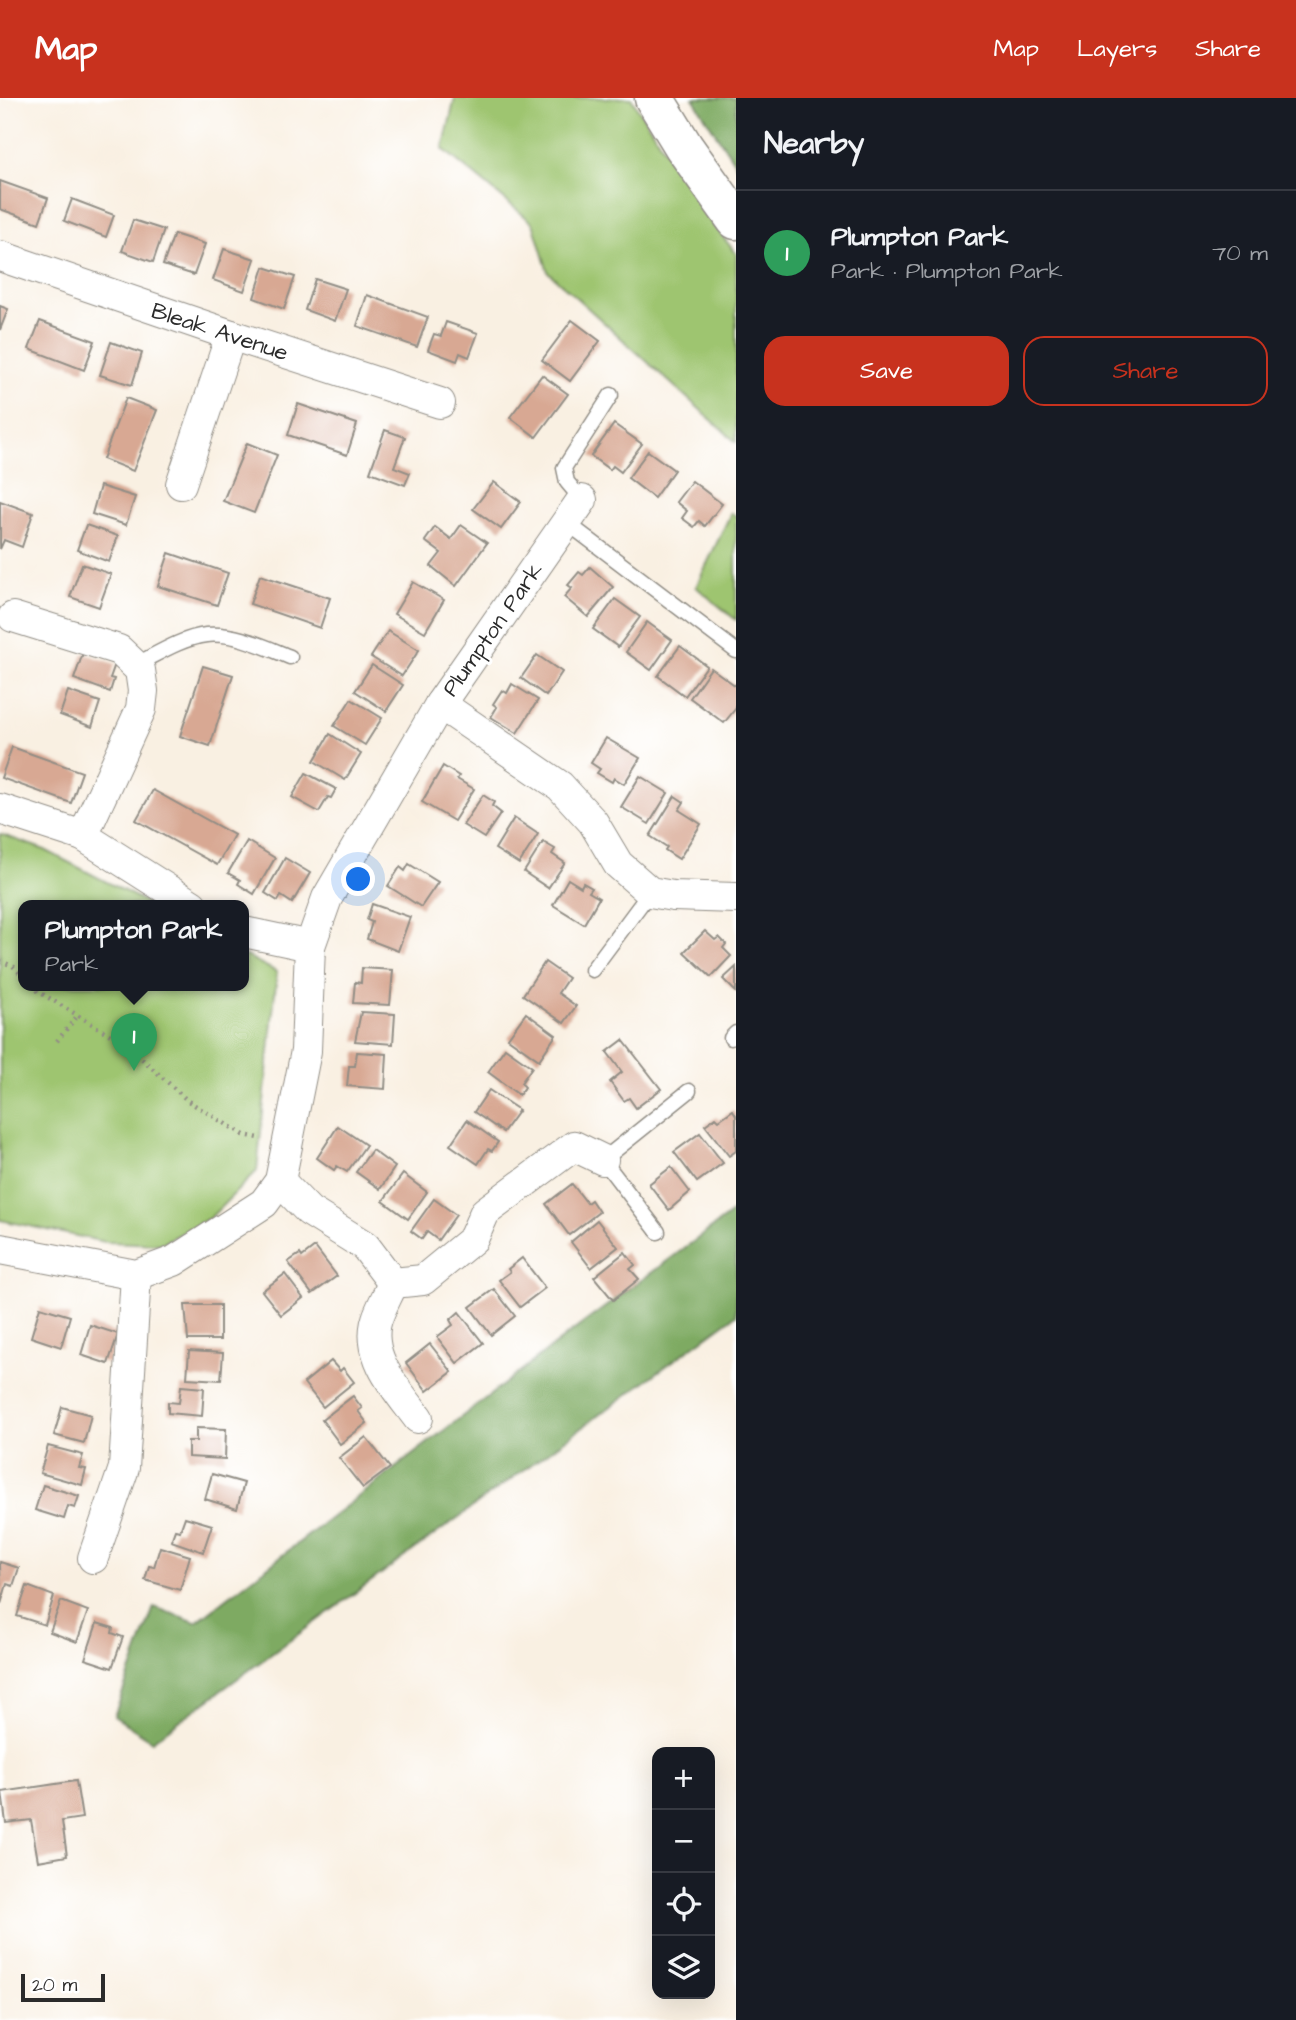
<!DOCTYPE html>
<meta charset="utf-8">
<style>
:root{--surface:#171b24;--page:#20242c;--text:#f1f3f6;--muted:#9ea1a6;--line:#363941;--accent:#c8321e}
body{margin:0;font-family:"Architects Daughter",sans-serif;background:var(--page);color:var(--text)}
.controls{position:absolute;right:21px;bottom:21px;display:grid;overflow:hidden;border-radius:14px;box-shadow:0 7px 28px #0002}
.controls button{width:63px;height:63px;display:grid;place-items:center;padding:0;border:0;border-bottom:2px solid var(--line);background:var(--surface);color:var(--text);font:35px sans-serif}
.scale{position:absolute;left:21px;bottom:18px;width:84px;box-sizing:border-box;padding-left:7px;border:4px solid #2b2b2b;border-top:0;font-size:19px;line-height:24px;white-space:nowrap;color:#2b2b2b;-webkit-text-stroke:5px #fff;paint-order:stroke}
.you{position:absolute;left:359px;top:782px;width:24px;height:24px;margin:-18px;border:5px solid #fff;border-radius:50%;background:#1a73e8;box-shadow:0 0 0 10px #1a73e833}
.badge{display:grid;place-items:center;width:46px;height:46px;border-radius:50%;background:var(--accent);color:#fff;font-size:23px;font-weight:700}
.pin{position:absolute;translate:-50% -58px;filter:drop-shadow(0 2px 4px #0008)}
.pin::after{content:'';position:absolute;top:37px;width:24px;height:21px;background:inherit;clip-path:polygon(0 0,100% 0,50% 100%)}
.popup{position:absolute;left:18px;top:802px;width:231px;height:91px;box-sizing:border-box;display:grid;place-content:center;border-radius:14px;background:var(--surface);filter:drop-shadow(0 2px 5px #0005);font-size:23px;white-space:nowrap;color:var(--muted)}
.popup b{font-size:26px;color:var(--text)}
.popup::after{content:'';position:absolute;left:50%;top:100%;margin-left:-14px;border:14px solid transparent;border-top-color:var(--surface)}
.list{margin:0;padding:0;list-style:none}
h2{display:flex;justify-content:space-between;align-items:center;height:91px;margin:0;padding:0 28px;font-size:30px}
h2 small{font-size:23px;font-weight:400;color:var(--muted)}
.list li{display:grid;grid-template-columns:46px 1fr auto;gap:21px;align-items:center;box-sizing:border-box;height:126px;padding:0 28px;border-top:2px solid var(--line)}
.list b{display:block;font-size:26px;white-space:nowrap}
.list p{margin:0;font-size:23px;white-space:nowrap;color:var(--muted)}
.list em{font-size:23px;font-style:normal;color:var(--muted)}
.actions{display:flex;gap:14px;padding:21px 28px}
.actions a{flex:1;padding:16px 0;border:2px solid var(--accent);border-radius:21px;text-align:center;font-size:24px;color:var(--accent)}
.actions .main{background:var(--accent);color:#fff}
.icon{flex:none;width:38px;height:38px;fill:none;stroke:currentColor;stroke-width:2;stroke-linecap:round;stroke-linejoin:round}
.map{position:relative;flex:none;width:736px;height:1922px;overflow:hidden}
header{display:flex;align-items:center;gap:42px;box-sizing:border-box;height:98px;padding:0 35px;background:var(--accent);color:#fff}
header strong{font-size:33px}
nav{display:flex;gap:38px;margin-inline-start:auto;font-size:24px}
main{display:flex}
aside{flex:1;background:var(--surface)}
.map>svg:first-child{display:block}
.green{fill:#9ec570;stroke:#64784e;stroke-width:2}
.forest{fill:#7eaa62;stroke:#546a46;stroke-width:2}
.building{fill:#d8a893}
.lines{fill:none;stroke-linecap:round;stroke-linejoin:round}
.lane-casing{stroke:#928e86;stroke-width:17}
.street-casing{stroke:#928e86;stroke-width:32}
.highway-casing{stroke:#928e86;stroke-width:41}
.path{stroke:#928e86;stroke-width:4.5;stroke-dasharray:2 5;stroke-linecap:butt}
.lane{stroke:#fff;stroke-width:14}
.street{stroke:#fff;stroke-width:30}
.highway{stroke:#fff;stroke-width:38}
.labels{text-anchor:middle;stroke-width:6;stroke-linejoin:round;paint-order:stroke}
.street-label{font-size:23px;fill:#2b2b2b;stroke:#fff}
</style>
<header>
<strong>Map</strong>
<nav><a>Map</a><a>Layers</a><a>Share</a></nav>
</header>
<main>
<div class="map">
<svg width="736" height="1922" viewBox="0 0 736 1922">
<rect width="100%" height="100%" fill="#fff"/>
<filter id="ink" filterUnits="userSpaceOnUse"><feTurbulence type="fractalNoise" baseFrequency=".0143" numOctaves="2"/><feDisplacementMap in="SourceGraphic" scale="14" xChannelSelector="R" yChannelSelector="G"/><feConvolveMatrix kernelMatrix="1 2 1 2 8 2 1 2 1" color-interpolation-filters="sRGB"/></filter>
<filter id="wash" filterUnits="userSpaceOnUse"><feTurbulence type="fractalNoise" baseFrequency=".00686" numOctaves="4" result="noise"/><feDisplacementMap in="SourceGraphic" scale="28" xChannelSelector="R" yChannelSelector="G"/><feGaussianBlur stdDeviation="1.57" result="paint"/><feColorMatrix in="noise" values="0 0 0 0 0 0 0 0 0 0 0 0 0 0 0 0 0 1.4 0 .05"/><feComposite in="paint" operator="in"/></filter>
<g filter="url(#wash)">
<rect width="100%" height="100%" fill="#f9f0e2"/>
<g class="green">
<path d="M 455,0 L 631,0 L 714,128 L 736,155 L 736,344 L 548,174 L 533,125 L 443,51 Z"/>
<path d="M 731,415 L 736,418 L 736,522 L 696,489 Z"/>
<path d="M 0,736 L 45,752 L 151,807 L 24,807 L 24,887 L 244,887 L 244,857 L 277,874 L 257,1073 L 210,1120 L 160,1146 L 105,1144 L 0,1122 Z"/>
</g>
<g class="forest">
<path d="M 693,0 L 736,0 L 736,67 Z"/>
<path d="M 736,1112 L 736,1217 L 152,1643 L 114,1618 L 154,1509 L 196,1524 L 570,1235 Z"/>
</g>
<g id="blocks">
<g class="building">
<path d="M 0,83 L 48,100 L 39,125 L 0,111 Z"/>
<path d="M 72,101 L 114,117 L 106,139 L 64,123 Z"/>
<path d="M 133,122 L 164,132 L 153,164 L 122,153 Z"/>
<path d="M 174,136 L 205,146 L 194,177 L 163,167 Z"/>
<path d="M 224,151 L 255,161 L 244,193 L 213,182 Z"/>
<path d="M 264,169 L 295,179 L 284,211 L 254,200 Z"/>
<path d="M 315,181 L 346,191 L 335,223 L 305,212 Z"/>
<path d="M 367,197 L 428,219 L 417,249 L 357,228 Z"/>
<path d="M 0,208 L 8,211 L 0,232 Z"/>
<path d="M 572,222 L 600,243 L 570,283 L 542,262 Z"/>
<path d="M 40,223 L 95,243 L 84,272 L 29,251 Z"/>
<path d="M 446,224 L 478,235 L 469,259 L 460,255 L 457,263 L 428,252 L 434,236 L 441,238 Z"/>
<path d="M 111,244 L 142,255 L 132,287 L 100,277 Z"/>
<path d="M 542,277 L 568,296 L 536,339 L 510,319 Z"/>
<path d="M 126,300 L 157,312 L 133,373 L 103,361 Z"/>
<path d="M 298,306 L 357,326 L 347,357 L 288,337 Z"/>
<path d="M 614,326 L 642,346 L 621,374 L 613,368 L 610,372 L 591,358 Z"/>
<path d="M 385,332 L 405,339 L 394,369 L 410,375 L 405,387 L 370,374 Z"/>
<path d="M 247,345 L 277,357 L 254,415 L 223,403 Z"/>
<path d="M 648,353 L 674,372 L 654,400 L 628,380 Z"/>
<path d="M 692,383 L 722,406 L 705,428 L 699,423 L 694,429 L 682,420 L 687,413 L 676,404 Z"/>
<path d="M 494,384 L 521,404 L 501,431 L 473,411 Z"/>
<path d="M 100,388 L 135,399 L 126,427 L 92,416 Z"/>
<path d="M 0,403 L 33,415 L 22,449 L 4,442 L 0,451 Z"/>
<path d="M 86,427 L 118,438 L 109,464 L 77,452 Z"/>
<path d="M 461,427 L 487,445 L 456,488 L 431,468 L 441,455 L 425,443 L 435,429 L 451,441 Z"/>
<path d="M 169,455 L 228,475 L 217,507 L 158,488 Z"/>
<path d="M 82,466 L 111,476 L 99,509 L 70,499 Z"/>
<path d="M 590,469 L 613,489 L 588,519 L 564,499 L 572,490 L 568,487 L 579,474 L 583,477 Z"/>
<path d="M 260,477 L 330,500 L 320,530 L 250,506 Z"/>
<path d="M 413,484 L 444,502 L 425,534 L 394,516 Z"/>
<path d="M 615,501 L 640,519 L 618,549 L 593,531 Z"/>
<path d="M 647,524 L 672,542 L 651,572 L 626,554 Z"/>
<path d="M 388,533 L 419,552 L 402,578 L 371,559 Z"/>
<path d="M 680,548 L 707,568 L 685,598 L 658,578 Z"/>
<path d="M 83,555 L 115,566 L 110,580 L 114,581 L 110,594 L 74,581 Z"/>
<path d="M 537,557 L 562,574 L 546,598 L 521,580 Z"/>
<path d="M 372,567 L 403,587 L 386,613 L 355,593 Z"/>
<path d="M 203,568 L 233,577 L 210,648 L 180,638 Z"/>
<path d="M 711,570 L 736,588 L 736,610 L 724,625 L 690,600 Z"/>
<path d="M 512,586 L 538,602 L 517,635 L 491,619 L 497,609 L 493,606 L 502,592 L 507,595 Z"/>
<path d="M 68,593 L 100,604 L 92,629 L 60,617 Z"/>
<path d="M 351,601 L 382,620 L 365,647 L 334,628 Z"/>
<path d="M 330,636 L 361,656 L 345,682 L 314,663 Z"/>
<path d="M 606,640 L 640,660 L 624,686 L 614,680 L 612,684 L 597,675 L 600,671 L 591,665 Z"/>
<path d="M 12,649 L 82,674 L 71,705 L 1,680 Z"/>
<path d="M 443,668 L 459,678 L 457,681 L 474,691 L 454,723 L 422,704 Z"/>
<path d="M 306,675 L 336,691 L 331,700 L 328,699 L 319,714 L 292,699 Z"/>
<path d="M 640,678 L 668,695 L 649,726 L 621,709 Z"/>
<path d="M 153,692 L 234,737 L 217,767 L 136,722 Z"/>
<path d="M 483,697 L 494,704 L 492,708 L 501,715 L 484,740 L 463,727 Z"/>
<path d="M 675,698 L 684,704 L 679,712 L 701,726 L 679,761 L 665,752 L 667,749 L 650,738 Z"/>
<path d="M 514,720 L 538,736 L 519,766 L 495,751 Z"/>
<path d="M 247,743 L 275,760 L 254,796 L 238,786 L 240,782 L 228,775 Z"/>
<path d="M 543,744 L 555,751 L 552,756 L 565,765 L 548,790 L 524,774 Z"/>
<path d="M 285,760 L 310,775 L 292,805 L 281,798 L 278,803 L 265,795 Z"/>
<path d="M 409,766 L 438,784 L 421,809 L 388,788 L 400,769 L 405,773 Z"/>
<path d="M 568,781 L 581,789 L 583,785 L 592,790 L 589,794 L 599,800 L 584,826 L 553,807 Z"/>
<path d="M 372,806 L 410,819 L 398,853 L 367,841 L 372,824 L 367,822 Z"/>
<path d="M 705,833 L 715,842 L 719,839 L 726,846 L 723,850 L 731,858 L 711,879 L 684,854 Z"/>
<path d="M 545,864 L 568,880 L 558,895 L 576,908 L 564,925 L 523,897 Z"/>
<path d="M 736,869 L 736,894 L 723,881 Z"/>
<path d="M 362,870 L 393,872 L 390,907 L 353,905 L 355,884 L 361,885 Z"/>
<path d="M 361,914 L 395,916 L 393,946 L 355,943 Z"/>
<path d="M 526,915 L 556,937 L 539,962 L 508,940 Z"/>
<path d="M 623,942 L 661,991 L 636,1010 L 629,1000 L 624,1003 L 610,984 L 622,974 L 607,954 Z"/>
<path d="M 505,950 L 532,969 L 521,985 L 525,989 L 519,997 L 488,974 Z"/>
<path d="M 357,954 L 387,956 L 385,991 L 347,988 L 349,968 L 355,968 Z"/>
<path d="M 489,992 L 519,1012 L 503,1034 L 474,1014 Z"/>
<path d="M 733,1012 L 736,1017 L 736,1053 L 729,1058 L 705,1027 L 716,1019 L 719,1022 Z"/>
<path d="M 467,1022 L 498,1044 L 492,1053 L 488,1051 L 478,1066 L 450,1047 Z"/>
<path d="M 338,1028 L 366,1047 L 347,1074 L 337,1068 L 334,1072 L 317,1060 Z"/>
<path d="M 700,1035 L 723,1065 L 697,1084 L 674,1054 Z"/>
<path d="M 372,1052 L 395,1069 L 380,1091 L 356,1074 Z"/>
<path d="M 671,1069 L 690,1094 L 669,1112 L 649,1086 Z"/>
<path d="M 403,1076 L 427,1094 L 408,1121 L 383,1103 Z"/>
<path d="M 572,1086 L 587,1105 L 591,1102 L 599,1114 L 569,1137 L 546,1106 Z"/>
<path d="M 434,1101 L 456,1117 L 438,1142 L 427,1134 L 422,1141 L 411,1133 Z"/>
<path d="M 597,1122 L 618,1149 L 591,1170 L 571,1144 Z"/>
<path d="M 315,1149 L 337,1178 L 312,1196 L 288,1164 L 300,1156 L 302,1159 Z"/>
<path d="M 625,1154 L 635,1167 L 630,1171 L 639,1181 L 613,1202 L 594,1179 Z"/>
<path d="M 522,1160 L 545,1190 L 520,1209 L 499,1182 L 510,1174 L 508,1171 Z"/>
<path d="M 285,1176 L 303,1200 L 281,1217 L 262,1193 Z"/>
<path d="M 494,1191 L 515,1218 L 491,1237 L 470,1209 Z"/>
<path d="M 185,1207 L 220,1207 L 220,1242 L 188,1242 Z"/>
<path d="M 40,1209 L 70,1218 L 61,1249 L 31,1239 Z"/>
<path d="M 459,1214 L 483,1245 L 457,1265 L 437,1239 L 453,1227 L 450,1222 Z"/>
<path d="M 90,1227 L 118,1236 L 108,1266 L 81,1257 Z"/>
<path d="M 430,1246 L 452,1274 L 427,1293 L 406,1265 Z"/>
<path d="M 189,1253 L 223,1255 L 221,1282 L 187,1280 Z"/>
<path d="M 331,1263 L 340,1273 L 343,1270 L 354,1284 L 323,1309 L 304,1285 Z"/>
<path d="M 181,1288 L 204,1290 L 202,1318 L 168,1315 L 168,1304 L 179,1305 Z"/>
<path d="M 353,1298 L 362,1310 L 358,1313 L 367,1325 L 340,1346 L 322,1322 Z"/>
<path d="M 62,1309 L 91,1317 L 84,1345 L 54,1337 Z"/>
<path d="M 196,1330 L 226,1331 L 225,1361 L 188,1359 L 188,1343 L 196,1343 Z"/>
<path d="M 366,1339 L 390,1370 L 363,1390 L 339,1360 Z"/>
<path d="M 48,1348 L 83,1357 L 79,1370 L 86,1371 L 82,1387 L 40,1375 Z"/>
<path d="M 212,1376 L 244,1385 L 237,1411 L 205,1401 Z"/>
<path d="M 43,1387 L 79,1398 L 75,1410 L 68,1408 L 64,1421 L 35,1412 Z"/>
<path d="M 185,1419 L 212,1427 L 203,1454 L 171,1443 L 175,1432 L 180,1433 Z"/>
<path d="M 160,1449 L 190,1458 L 180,1492 L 145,1482 L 149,1468 L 154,1469 Z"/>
<path d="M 0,1464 L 19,1470 L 13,1488 L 7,1486 L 1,1506 Z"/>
<path d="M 27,1488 L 54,1498 L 45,1527 L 17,1518 Z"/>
<path d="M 61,1503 L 88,1513 L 77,1544 L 50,1534 Z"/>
<path d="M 97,1525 L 113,1530 L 112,1535 L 123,1539 L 112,1570 L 85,1561 Z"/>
<path d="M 76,1683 L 82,1720 L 62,1723 L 67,1758 L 38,1763 L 31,1722 L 6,1725 L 2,1694 Z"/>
</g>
</g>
</g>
<g filter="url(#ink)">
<use href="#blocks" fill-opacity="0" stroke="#928e86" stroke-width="2"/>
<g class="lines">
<g class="lane-casing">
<g id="lane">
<path d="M 582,402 L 567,384 L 564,370 L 611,297"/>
<path d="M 566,424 L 736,553"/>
<path d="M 135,567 C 157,556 182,540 206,537 C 234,534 265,549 290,559"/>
<path d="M 592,872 L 650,794"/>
<path d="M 731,940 L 736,935"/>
<path d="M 658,1134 L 603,1062 L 689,993"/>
</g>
</g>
<g class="street-casing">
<g id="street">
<path d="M 0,158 L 231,237 L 440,305"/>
<path d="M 181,386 L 231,237"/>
<path d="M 13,519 L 119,552 L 140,572 L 143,593 L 141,611 L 83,738"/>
<path d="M 440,606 L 560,688 L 593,724 L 618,766 L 650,794 L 673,798 L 736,800"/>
<path d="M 0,711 L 83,738 L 192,807"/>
<path d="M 244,834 L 310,848"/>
<path d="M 280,1083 L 309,1113 L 365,1148 L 393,1185 L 423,1182 L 473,1141 L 485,1114 L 574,1048 L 603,1062"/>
<path d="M 0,1151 L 136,1177 L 174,1163 L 264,1105 L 280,1083 L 306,953 L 310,848 L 327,800 L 440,606 L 582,402"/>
<path d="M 393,1185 C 388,1197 381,1209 377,1221 C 365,1258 398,1293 418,1320"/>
<path d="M 93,1460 L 124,1370 L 136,1177"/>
</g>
</g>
<g class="highway-casing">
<path id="highway" d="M 654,0 L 684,49 L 736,122"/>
</g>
<g class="path">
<path d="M 0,863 L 13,868 L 24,879"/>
<path d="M 32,887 L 39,894 L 127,947 L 188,1003 L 244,1037 L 259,1040"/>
<path d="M 57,943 L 78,917"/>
</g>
<use href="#lane" class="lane"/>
<use href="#street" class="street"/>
<use href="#highway" class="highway"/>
</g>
</g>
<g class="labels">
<g class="street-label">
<text transform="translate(220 233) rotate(18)" y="8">Bleak Avenue</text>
<text transform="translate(492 531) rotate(-55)" y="8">Plumpton Park</text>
</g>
</g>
</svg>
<div class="controls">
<button>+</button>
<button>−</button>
<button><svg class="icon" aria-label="locate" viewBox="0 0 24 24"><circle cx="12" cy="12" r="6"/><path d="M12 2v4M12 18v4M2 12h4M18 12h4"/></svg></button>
<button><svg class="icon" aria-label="layers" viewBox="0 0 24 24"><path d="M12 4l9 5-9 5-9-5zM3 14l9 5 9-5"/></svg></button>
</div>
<div class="scale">20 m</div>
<div class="you"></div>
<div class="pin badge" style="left:134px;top:973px;background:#2e9e5b">1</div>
<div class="popup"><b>Plumpton Park</b>Park</div>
</div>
<aside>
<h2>Nearby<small></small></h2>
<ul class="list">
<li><span class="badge" style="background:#2e9e5b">1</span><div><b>Plumpton Park</b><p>Park · Plumpton Park</p></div><em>70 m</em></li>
</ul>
<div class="actions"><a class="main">Save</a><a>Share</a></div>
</aside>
</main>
